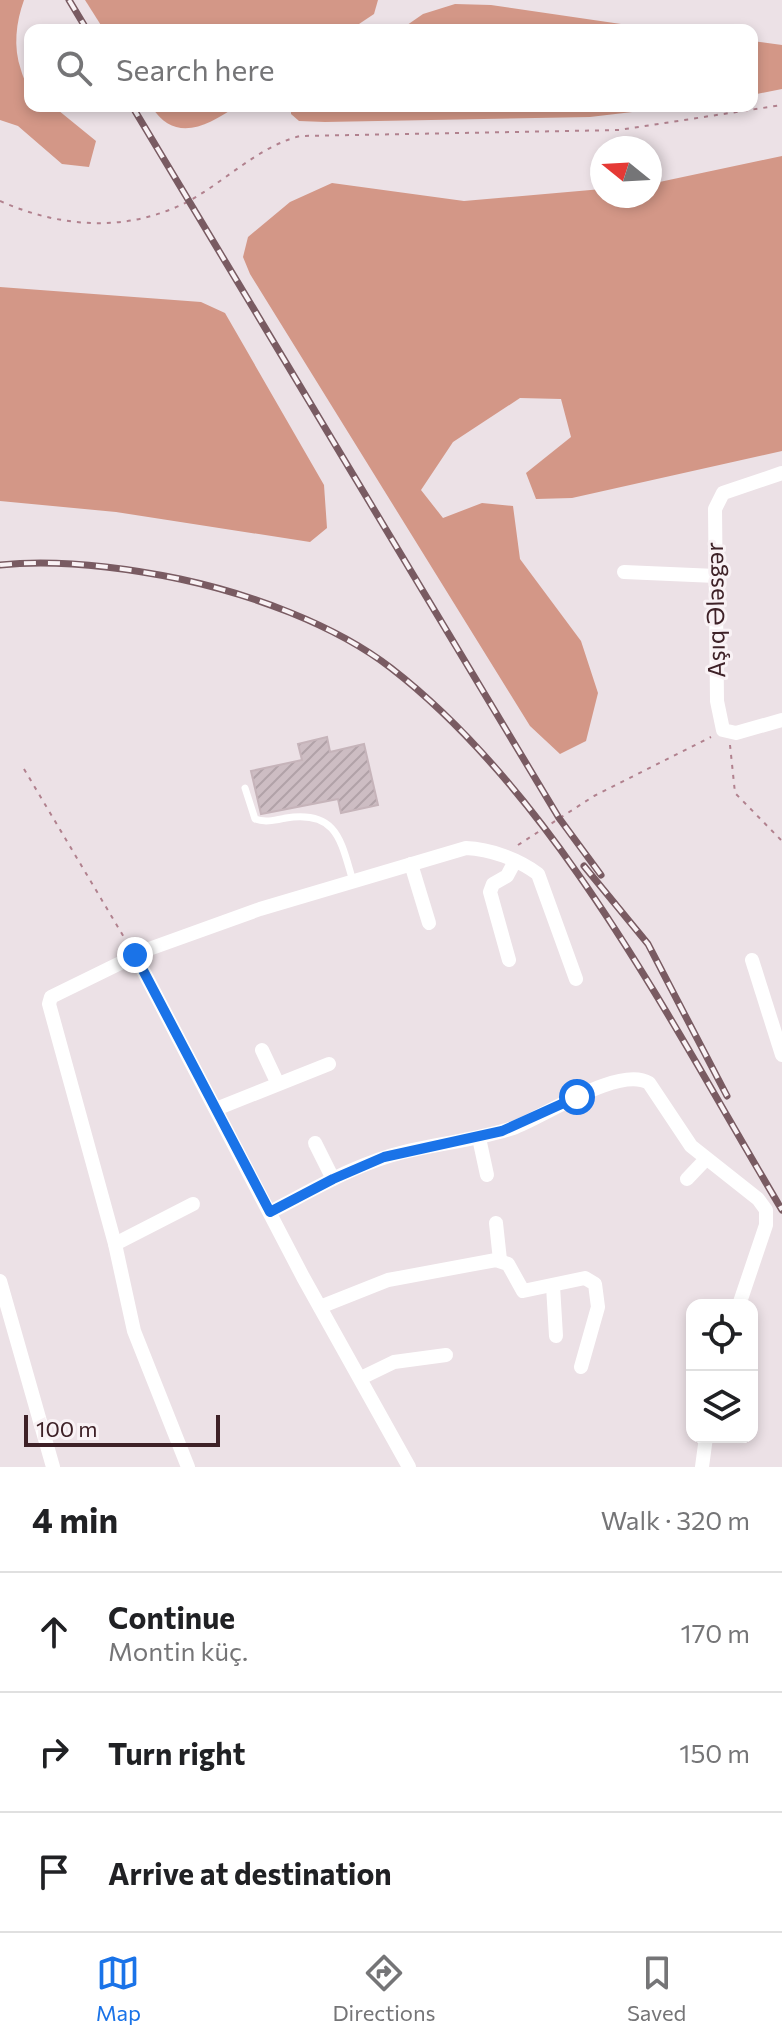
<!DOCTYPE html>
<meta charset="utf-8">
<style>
:root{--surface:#fff;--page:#f6f6f6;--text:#202124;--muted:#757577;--line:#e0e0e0;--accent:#1a73e8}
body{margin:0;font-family:Commissioner,sans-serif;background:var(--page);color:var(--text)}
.controls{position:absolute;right:24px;bottom:24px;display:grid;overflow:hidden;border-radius:16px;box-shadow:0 4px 12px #0003}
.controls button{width:72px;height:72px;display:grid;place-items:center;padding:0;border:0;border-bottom:2px solid var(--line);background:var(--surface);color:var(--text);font:40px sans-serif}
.compass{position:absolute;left:590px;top:136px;width:72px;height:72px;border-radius:50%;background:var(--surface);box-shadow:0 4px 12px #0003;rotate:288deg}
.scale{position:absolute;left:24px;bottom:20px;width:196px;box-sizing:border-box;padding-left:8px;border:4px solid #3e2127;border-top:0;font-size:22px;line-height:28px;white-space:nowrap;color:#3e2127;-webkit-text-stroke:6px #f9f2f5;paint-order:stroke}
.stop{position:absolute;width:24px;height:24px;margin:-18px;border:6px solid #1a73e8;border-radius:50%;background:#fff}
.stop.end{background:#1a73e8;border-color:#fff;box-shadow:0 2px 8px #0008}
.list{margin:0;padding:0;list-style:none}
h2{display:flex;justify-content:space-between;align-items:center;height:104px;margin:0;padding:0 32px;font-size:34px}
h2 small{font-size:26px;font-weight:400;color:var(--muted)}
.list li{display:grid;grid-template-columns:52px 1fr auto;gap:24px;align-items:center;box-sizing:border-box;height:120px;padding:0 32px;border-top:2px solid var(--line)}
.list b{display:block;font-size:30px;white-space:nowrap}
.list p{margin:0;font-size:26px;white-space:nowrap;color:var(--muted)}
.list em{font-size:26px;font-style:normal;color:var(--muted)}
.icon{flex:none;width:44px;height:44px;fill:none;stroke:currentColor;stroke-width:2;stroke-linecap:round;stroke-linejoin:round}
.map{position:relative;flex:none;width:782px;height:1467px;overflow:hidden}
.search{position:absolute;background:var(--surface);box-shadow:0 4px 12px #0003;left:24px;right:24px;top:24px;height:88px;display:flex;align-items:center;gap:20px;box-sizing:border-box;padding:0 28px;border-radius:16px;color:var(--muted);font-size:30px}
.sheet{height:464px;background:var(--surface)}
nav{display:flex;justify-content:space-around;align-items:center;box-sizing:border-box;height:112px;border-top:2px solid var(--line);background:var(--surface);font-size:22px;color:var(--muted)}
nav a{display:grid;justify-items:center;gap:4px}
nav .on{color:var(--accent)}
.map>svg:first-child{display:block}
.water{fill:#d39787}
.building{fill:url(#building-hatch);stroke:#c6b4ba;stroke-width:2}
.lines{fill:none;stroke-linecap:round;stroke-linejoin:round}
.path{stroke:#b1818e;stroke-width:2;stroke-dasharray:4 6;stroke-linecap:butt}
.lane{stroke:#fff;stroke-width:7}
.street{stroke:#fff;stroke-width:14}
.rail-casing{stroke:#795b62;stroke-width:7}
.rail{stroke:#f9f2f5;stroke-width:4;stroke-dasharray:12;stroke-linecap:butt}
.route{stroke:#1a73e8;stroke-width:10}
.labels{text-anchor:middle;stroke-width:6;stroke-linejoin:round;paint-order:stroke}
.street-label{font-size:24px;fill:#3e2127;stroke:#f9f2f5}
</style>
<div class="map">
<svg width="782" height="1467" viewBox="0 0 782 1467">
<defs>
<pattern id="building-hatch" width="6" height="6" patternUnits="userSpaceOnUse" patternTransform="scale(2)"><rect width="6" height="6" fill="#cdbdc3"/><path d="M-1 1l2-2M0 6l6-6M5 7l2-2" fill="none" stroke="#b1a2a8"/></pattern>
</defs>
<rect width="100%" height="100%" fill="#ece1e6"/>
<g class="water">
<path d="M 0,0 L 24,0 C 16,22 13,47 21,70 C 26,87 30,84 30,106 L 53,106 L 96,141 L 89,167 L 62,164 L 18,126 L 0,120 Z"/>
<path d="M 85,0 L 378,0 L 374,14 L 350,30 L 104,30 Z"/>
<path d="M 455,4 L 491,5 L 662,30 L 400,30 L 423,14 Z"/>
<path d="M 752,41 L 782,45 L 782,89 L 752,95 Z"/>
<path d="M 151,106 L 237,106 C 207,126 175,144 151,106 Z"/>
<path d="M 291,106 L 683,106 L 590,117 L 325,122 L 299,121 L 291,114 Z"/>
<path d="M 782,156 L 782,451 L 572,498 L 536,499 L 526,473 L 571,437 L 561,399 L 520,398 L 453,442 L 421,490 L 443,518 L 482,503 L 513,506 L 520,559 L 581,641 L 598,693 L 586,741 L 560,754 L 530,726 L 250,274 L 243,257 L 248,237 L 290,202 L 332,183 L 464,201 L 602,189 L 602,196 L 650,196 L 650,184 Z"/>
<path d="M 0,287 L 201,302 L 225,313 L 324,485 L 327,528 L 310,542 L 116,512 L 0,501 Z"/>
</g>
<path class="building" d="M 327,737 L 330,752 L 364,744 L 378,805 L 341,813 L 338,799 L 261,814 L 251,771 L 302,760 L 298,744 Z"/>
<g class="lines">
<g class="path">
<path d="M 0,201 C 61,228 128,233 189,201 C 227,180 258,147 300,136 L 619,130 L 782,105"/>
<path d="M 730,745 L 735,793 L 782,841"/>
<path d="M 24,769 L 128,944"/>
<path d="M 518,845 L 594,796 L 711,737"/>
</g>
<path class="lane" d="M 245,788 L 255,819 C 265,823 276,820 286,818 C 338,810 341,842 353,881"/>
<g class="street">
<path d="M 782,473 L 723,493 L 715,509 L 717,701 L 723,730 L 736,733 L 782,720"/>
<path d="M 624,572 L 716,576"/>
<path d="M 411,864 L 429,923"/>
<path d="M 135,955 L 303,1277 L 409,1467"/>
<path d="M 509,960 L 490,892 L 493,884 L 507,876 L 515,861"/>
<path d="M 752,960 L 782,1055"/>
<path d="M 262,1050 L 277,1082"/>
<path d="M 216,1109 L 329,1064"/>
<path d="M 479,1138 L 487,1175"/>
<path d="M 315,1143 L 333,1179"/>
<path d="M 687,1179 L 706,1159"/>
<path d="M 270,1212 C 313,1190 357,1163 404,1152 C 440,1143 477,1140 513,1128 C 544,1117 619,1065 649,1083 L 691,1146 L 758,1199 L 766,1210 L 766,1225 L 739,1305"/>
<path d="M 496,1223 L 500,1260"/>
<path d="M 115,1244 L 193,1204"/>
<path d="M 0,1281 L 53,1467"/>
<path d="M 553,1286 L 556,1336"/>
<path d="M 320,1307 L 388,1280 L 496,1260 L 508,1264 L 523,1291 L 585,1278 L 595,1284 L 598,1307 L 581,1367"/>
<path d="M 361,1378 L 394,1362 L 446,1355"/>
<path d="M 188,1467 L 134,1331 L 115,1244 L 49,1004 L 51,997 L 149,949 L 260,909 L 466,848 C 490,849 518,859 538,874 L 576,979"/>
<path d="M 702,1467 L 706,1437"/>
</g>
<g class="rail-casing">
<g id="rail">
<path d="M 69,0 L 87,30"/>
<path d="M 132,106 L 559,818 L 601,875"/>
<path d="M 0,565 C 60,559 121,567 180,579 C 250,594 334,624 391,668 C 559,798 674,1029 782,1210"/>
<path d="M 584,866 L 648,944 L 727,1096"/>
</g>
</g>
<use href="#rail" class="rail"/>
</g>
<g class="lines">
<path class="route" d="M 135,955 L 270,1212 L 333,1179 L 384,1157 L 502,1131 L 577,1097"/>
</g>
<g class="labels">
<g class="street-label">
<text transform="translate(716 610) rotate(-91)" y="8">Aşıq Ələsgər</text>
</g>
</g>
</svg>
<div class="controls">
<button><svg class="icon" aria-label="locate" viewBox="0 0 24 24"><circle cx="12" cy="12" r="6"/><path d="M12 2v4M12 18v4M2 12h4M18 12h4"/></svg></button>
<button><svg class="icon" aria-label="layers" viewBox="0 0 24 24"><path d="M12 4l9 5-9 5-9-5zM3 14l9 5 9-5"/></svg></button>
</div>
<svg class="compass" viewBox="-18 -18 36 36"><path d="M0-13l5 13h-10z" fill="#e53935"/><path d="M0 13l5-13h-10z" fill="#757577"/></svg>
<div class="scale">100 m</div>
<div class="stop" style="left:577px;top:1097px"></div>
<div class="stop end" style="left:135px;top:955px"></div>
<div class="search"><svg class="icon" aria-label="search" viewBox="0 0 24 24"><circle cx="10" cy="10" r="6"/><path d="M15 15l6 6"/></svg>Search here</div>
</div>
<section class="sheet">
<h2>4 min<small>Walk · 320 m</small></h2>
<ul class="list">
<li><svg class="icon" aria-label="ahead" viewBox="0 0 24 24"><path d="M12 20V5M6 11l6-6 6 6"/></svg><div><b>Continue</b><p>Montin küç.</p></div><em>170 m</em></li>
<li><svg class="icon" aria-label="right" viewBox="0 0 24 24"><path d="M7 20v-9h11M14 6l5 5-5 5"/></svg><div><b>Turn right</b></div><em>150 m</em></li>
<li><svg class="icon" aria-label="arrive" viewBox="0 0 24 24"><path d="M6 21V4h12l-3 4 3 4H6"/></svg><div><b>Arrive at destination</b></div></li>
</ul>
</section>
<nav>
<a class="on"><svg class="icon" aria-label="map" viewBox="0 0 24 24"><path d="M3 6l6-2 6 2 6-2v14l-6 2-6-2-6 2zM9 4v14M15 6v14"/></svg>Map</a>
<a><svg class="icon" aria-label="directions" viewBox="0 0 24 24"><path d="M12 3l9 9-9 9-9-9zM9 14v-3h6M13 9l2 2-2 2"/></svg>Directions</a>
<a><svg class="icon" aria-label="saved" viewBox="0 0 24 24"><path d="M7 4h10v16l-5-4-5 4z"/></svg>Saved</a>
</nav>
